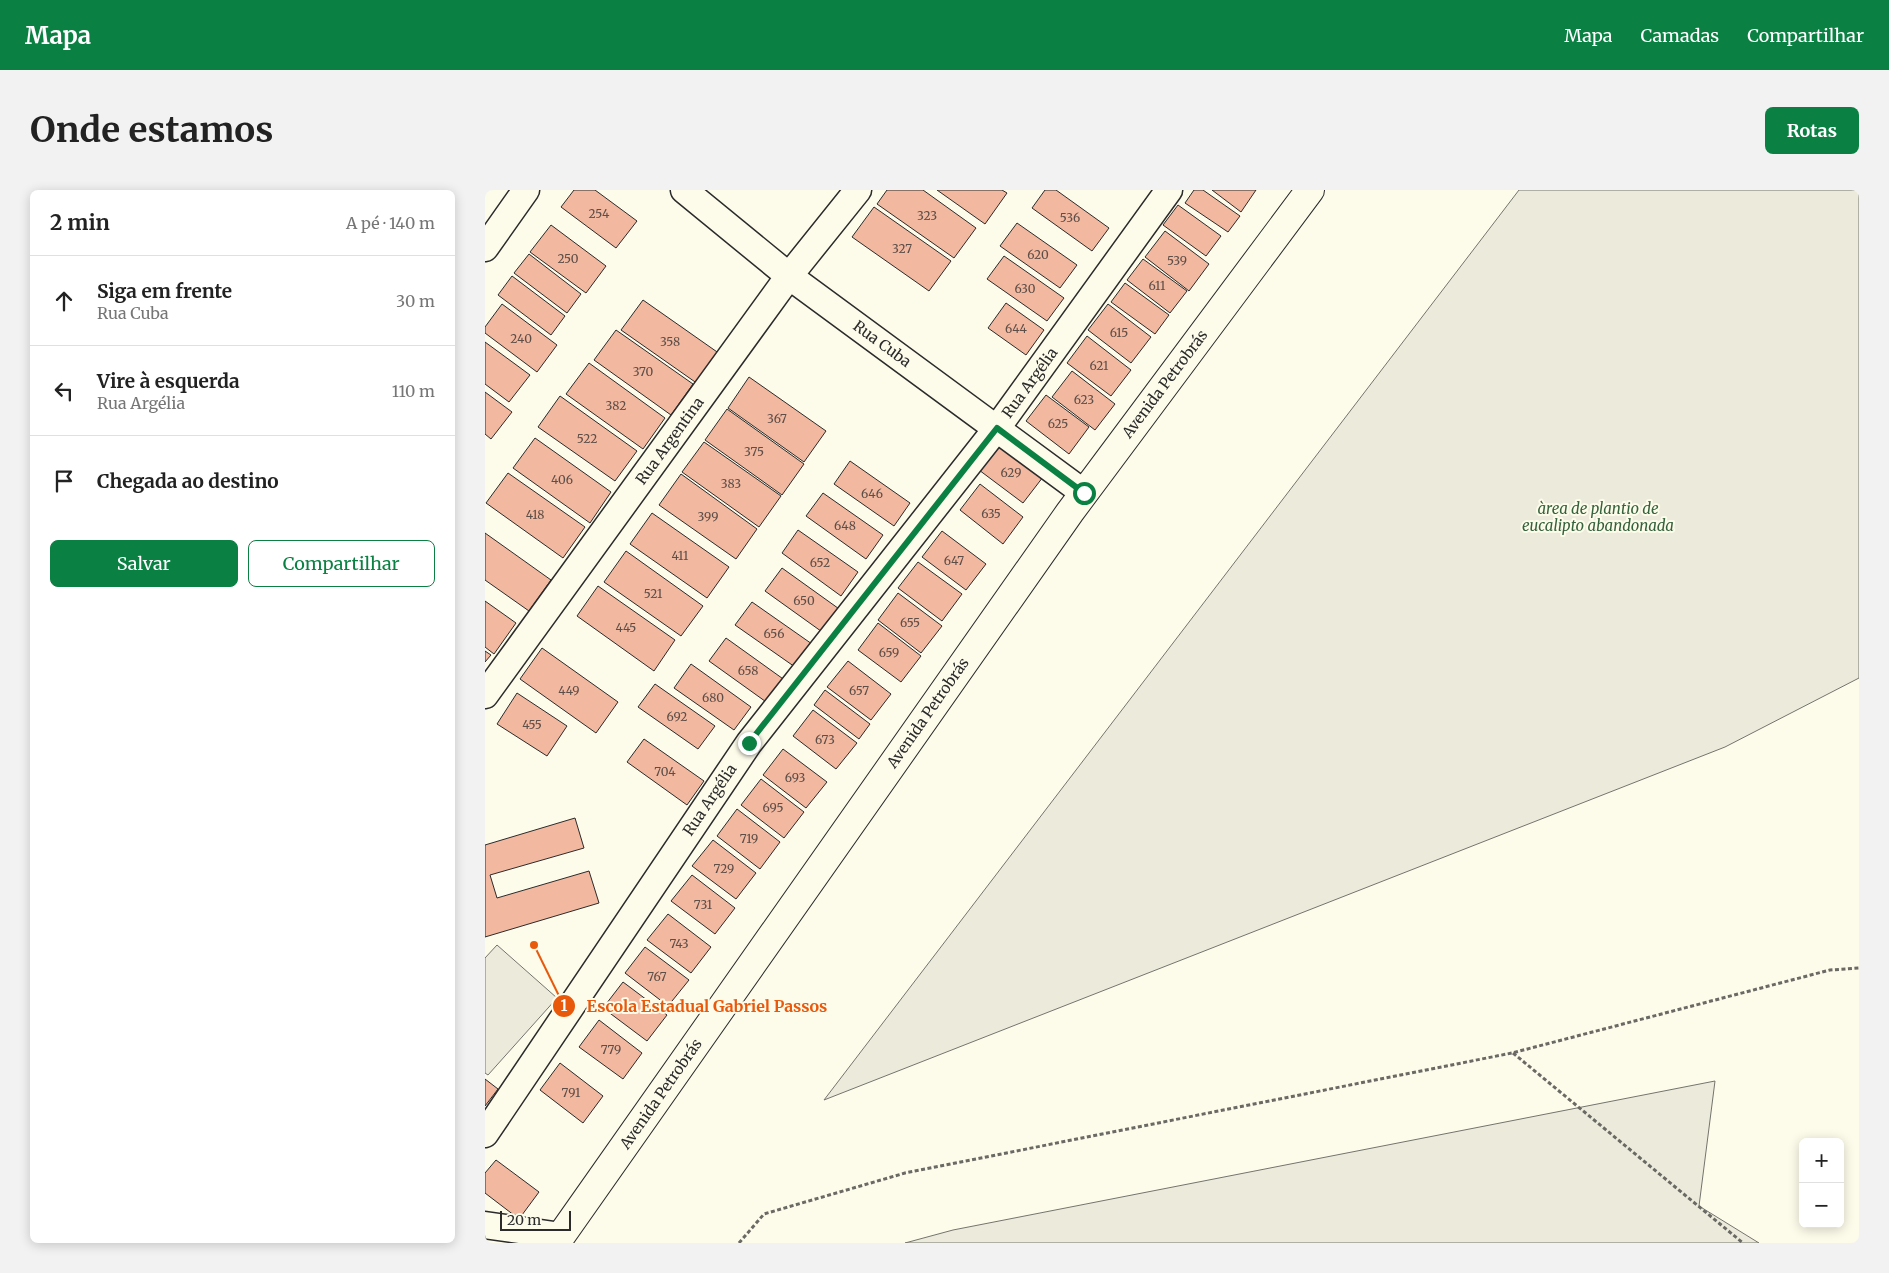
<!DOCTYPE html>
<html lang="pt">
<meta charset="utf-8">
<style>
:root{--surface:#fff;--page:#f2f2f2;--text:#222;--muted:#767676;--line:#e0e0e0;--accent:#0b8043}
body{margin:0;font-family:Merriweather,serif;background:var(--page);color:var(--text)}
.controls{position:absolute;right:15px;bottom:15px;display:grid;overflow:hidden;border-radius:8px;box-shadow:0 2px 12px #0003}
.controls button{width:45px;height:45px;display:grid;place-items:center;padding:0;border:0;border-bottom:1px solid var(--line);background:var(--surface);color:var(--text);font:25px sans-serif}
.scale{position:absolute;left:15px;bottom:12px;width:71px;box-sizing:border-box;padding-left:5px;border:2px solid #2b2b2b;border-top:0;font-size:14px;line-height:18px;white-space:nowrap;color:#2b2b2b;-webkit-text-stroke:4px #fdfbea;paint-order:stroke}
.stop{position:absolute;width:15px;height:15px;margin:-11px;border:4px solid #0b8043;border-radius:50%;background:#fff}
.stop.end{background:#0b8043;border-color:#fff;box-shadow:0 1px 5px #0008}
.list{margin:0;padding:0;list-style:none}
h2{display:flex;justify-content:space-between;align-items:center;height:65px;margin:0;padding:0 20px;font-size:21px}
h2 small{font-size:16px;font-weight:400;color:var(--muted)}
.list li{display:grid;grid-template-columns:32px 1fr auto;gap:15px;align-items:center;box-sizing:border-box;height:90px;padding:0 20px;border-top:1px solid var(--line)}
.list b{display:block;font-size:19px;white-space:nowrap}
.list p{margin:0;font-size:16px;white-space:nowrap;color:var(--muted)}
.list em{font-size:16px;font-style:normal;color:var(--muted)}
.actions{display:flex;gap:10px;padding:15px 20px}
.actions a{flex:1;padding:11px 0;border:1px solid var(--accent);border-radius:8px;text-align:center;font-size:18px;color:var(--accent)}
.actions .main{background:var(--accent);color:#fff}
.icon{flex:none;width:28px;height:28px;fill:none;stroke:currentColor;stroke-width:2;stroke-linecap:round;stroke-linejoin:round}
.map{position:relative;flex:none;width:1374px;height:1053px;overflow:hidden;border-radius:8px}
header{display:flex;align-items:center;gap:30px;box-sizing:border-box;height:70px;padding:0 25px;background:var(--accent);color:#fff}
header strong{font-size:24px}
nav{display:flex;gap:28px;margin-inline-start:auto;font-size:18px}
.intro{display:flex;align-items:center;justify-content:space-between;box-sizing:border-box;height:120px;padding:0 30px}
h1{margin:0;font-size:35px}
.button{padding:12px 22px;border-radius:8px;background:var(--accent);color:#fff;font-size:18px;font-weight:700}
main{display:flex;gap:30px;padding:0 30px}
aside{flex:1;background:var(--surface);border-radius:8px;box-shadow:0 2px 12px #0003}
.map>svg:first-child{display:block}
.green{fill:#ecebdb;stroke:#74746e}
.building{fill:#f2b8a0;stroke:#2b2b2b}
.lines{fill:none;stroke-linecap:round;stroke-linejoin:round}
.minor-casing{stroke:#2b2b2b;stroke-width:29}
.major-casing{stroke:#2b2b2b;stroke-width:30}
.path{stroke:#6a6964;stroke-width:3;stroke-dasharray:4 2.5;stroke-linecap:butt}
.minor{stroke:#fdfbea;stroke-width:26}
.major{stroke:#fdfbea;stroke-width:28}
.route{stroke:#0b8043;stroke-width:6}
.labels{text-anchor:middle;stroke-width:4;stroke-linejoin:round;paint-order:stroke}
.number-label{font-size:12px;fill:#5d4e48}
.street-label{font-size:15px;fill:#2b2b2b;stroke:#fdfbea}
.park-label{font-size:15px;font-style:italic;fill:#34623c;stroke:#fdfbea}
.leader{fill:none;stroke:#e8590c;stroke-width:2}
.callout-dot{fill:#e8590c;stroke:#fdfbea;stroke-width:2}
.mark-label{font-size:15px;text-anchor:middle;font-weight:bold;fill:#fff}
.callout-label{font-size:16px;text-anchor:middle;font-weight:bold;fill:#e8590c;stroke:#fdfbea;stroke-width:4;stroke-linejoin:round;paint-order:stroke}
</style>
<header>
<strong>Mapa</strong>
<nav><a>Mapa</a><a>Camadas</a><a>Compartilhar</a></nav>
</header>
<div class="intro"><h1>Onde estamos</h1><a class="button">Rotas</a></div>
<main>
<aside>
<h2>2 min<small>A pé · 140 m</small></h2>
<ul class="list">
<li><svg class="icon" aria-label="ahead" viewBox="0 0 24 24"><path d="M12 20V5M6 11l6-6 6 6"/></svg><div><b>Siga em frente</b><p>Rua Cuba</p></div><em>30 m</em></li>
<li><svg class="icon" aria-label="left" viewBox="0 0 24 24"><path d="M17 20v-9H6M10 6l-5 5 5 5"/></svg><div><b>Vire à esquerda</b><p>Rua Argélia</p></div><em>110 m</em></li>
<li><svg class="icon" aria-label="arrive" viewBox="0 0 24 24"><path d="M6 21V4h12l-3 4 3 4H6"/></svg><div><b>Chegada ao destino</b></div></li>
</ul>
<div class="actions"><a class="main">Salvar</a><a>Compartilhar</a></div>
</aside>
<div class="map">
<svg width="1374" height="1053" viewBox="0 0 1374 1053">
<rect width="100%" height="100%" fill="#fdfbea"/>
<g class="green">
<path d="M 1034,0 L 1374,0 L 1374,488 L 1240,557 L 339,910 Z"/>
<path d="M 12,755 L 72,808 L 3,885 L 0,883 L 0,768 Z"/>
<path d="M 1230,891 L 1214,1016 L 1274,1053 L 420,1053 L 468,1040 Z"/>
</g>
<g class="building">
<path d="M 89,0 L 110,0 L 152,31 L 131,58 L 76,17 Z"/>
<path d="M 402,0 L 438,0 L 491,38 L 469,68 L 392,14 Z"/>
<path d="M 452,0 L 517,0 L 522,3 L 500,34 Z"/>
<path d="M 560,0 L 571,0 L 624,38 L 607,61 L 547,18 Z"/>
<path d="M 709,0 L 718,0 L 755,26 L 743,42 L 700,13 Z"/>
<path d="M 727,0 L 771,0 L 756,22 Z"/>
<path d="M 693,15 L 736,46 L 721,66 L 678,35 Z"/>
<path d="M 389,17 L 466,71 L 444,101 L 367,47 Z"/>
<path d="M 532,33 L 592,75 L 575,98 L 515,56 Z"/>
<path d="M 66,35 L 121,76 L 101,103 L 45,62 Z"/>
<path d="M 680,41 L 724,74 L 704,101 L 660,67 Z"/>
<path d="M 44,64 L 96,104 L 82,123 L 29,83 Z"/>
<path d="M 519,66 L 579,108 L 562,131 L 502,89 Z"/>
<path d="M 658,69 L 702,101 L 685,123 L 642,90 Z"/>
<path d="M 27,86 L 80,126 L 66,145 L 13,105 Z"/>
<path d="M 640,93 L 684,125 L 670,144 L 626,112 Z"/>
<path d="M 158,110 L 235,164 L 213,194 L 136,140 Z"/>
<path d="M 521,113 L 559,140 L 541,165 L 503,138 Z"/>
<path d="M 17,114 L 72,155 L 52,182 L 0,143 L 0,137 Z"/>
<path d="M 623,114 L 666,147 L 646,173 L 603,140 Z"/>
<path d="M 131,140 L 208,194 L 186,225 L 109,170 Z"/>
<path d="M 602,146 L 646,180 L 626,206 L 582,173 Z"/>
<path d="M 0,152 L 45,185 L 24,212 L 0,194 Z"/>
<path d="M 104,173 L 180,228 L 158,259 L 81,204 Z"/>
<path d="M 587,181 L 630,214 L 610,240 L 567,207 Z"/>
<path d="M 264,187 L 341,241 L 319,272 L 243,218 Z"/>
<path d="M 0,202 L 27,222 L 6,249 L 0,244 Z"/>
<path d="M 561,205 L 604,237 L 584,264 L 541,231 Z"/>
<path d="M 75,206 L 152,261 L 130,291 L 53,237 Z"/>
<path d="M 242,219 L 319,274 L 297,305 L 220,250 Z"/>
<path d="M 50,248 L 126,302 L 105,333 L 28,278 Z"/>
<path d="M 219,252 L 296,306 L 274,337 L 197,282 Z"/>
<path d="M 514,254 L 558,287 L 538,313 L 494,280 Z"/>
<path d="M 365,271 L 425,313 L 409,336 L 349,294 Z"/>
<path d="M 23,283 L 100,337 L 78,368 L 1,313 Z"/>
<path d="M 196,284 L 272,339 L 251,369 L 174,315 Z"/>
<path d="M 495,294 L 538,327 L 518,354 L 475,320 Z"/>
<path d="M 338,303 L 398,345 L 381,369 L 321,326 Z"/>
<path d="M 167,323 L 244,377 L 222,408 L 145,354 Z"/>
<path d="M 313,340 L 373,382 L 356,406 L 297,363 Z"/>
<path d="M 457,341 L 501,374 L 481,400 L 437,367 Z"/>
<path d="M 0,343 L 66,390 L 44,421 L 0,390 Z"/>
<path d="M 141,361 L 218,416 L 196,446 L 119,392 Z"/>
<path d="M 433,372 L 477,404 L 457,431 L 413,398 Z"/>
<path d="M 297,378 L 357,421 L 340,444 L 280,401 Z"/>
<path d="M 113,396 L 190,450 L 169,481 L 92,426 Z"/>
<path d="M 413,403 L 457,436 L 436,463 L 393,430 Z"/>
<path d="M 0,411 L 31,433 L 9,464 L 0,457 Z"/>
<path d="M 267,412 L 327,454 L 310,477 L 250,435 Z"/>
<path d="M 393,433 L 436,466 L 416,492 L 373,460 Z"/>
<path d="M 241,448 L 301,491 L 284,514 L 224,471 Z"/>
<path d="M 57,458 L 133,512 L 111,543 L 35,489 Z"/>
<path d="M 0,461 L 6,465 L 0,472 Z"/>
<path d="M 363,471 L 406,504 L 386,530 L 342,497 Z"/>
<path d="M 206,474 L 266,517 L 249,540 L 189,498 Z"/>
<path d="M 170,494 L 230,536 L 213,559 L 153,517 Z"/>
<path d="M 340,500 L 385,534 L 374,549 L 329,515 Z"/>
<path d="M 32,503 L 82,536 L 62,566 L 12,534 Z"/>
<path d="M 328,520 L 372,553 L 351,579 L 308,546 Z"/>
<path d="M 159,549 L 219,591 L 202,615 L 142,572 Z"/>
<path d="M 298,559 L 342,592 L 321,618 L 278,585 Z"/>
<path d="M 276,589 L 319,622 L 299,648 L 256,615 Z"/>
<path d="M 252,619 L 295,652 L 275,679 L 232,646 Z"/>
<path d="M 90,628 L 99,658 L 5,685 L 12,708 L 104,681 L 114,713 L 0,747 L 0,655 Z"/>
<path d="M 228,650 L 271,683 L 251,709 L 207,676 Z"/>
<path d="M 207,685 L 250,718 L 230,744 L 186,711 Z"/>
<path d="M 183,724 L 226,757 L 206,783 L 162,750 Z"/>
<path d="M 160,757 L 204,790 L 183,816 L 140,783 Z"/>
<path d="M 138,792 L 182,825 L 162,851 L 118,818 Z"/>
<path d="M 114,830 L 157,863 L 138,889 L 94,857 Z"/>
<path d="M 75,873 L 118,906 L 98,933 L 55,900 Z"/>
<path d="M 0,889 L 13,899 L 0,916 Z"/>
<path d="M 11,970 L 54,1002 L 34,1029 L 0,1003 L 0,983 Z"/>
</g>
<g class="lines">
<g class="minor-casing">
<g id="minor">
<path d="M 199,0 L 304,86 L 599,303"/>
<path d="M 0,58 L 41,0"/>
<path d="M 0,505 L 304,86 L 373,0"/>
<path d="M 0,944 L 264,553 L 512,238 L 684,0"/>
<path d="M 0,1035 L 76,1046"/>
</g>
</g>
<g class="major-casing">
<path id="major" d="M 71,1053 L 585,322 L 825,0"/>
</g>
<g class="path">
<path d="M 1028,863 L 1258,1053"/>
<path d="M 254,1053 L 279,1024 L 420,983 L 1027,863 L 1345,780 L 1374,778"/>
</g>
<use href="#minor" class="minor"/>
<use href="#major" class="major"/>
</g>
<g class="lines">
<path class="route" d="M 264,553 L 512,238 L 599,303"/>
</g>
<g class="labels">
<g class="number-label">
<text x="114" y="28">254</text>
<text x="442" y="30">323</text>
<text x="585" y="32">536</text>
<text x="417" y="63">327</text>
<text x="553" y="69">620</text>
<text x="83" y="73">250</text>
<text x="692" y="75">539</text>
<text x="672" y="100">611</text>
<text x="540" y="103">630</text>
<text x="531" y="143">644</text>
<text x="634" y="147">615</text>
<text x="36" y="153">240</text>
<text x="185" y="156">358</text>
<text x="614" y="180">621</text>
<text x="158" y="186">370</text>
<text x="599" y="214">623</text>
<text x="131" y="220">382</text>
<text x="292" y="233">367</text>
<text x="573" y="238">625</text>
<text x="102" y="253">522</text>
<text x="269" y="266">375</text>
<text x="526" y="287">629</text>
<text x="77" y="294">406</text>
<text x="246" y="298">383</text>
<text x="387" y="308">646</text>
<text x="506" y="328">635</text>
<text x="50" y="329">418</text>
<text x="223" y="331">399</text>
<text x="360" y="340">648</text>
<text x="195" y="370">411</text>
<text x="469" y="375">647</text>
<text x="335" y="377">652</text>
<text x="168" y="408">521</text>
<text x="319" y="415">650</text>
<text x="425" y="437">655</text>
<text x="141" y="442">445</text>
<text x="289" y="448">656</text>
<text x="404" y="467">659</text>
<text x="263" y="485">658</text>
<text x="84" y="505">449</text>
<text x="374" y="505">657</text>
<text x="228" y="512">680</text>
<text x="192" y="531">692</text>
<text x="47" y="539">455</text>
<text x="340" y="554">673</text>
<text x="180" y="586">704</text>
<text x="310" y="592">693</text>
<text x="288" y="622">695</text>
<text x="264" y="653">719</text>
<text x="239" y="683">729</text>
<text x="218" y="719">731</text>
<text x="194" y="758">743</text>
<text x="172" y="791">767</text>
<text x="126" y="864">779</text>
<text x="86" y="907">791</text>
</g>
<g class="street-label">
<text transform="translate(397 154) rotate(36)" y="5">Rua Cuba</text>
<text transform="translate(545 193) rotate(-54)" y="5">Rua Argélia</text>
<text transform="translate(680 194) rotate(-53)" y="5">Avenida Petrobrás</text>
<text transform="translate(185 251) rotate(-54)" y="5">Rua Argentina</text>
<text transform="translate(443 523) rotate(-55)" y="5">Avenida Petrobrás</text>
<text transform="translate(225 610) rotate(-56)" y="5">Rua Argélia</text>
<text transform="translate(176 904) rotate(-55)" y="5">Avenida Petrobrás</text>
</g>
<g class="park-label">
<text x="1113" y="324">àrea de plantio de<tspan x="1113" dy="17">eucalipto abandonada</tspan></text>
</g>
</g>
<path class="leader" d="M49 755L79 816"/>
<g class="callout-dot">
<circle cx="49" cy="755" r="5"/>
<circle cx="79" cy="816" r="12"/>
</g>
<g class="mark-label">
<text x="79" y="821">1</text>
</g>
<g class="callout-label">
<text x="222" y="822">Escola Estadual Gabriel Passos</text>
</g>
</svg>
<div class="controls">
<button>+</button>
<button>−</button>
</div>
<div class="scale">20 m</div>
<div class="stop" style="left:599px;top:303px"></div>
<div class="stop end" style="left:264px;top:553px"></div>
</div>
</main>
